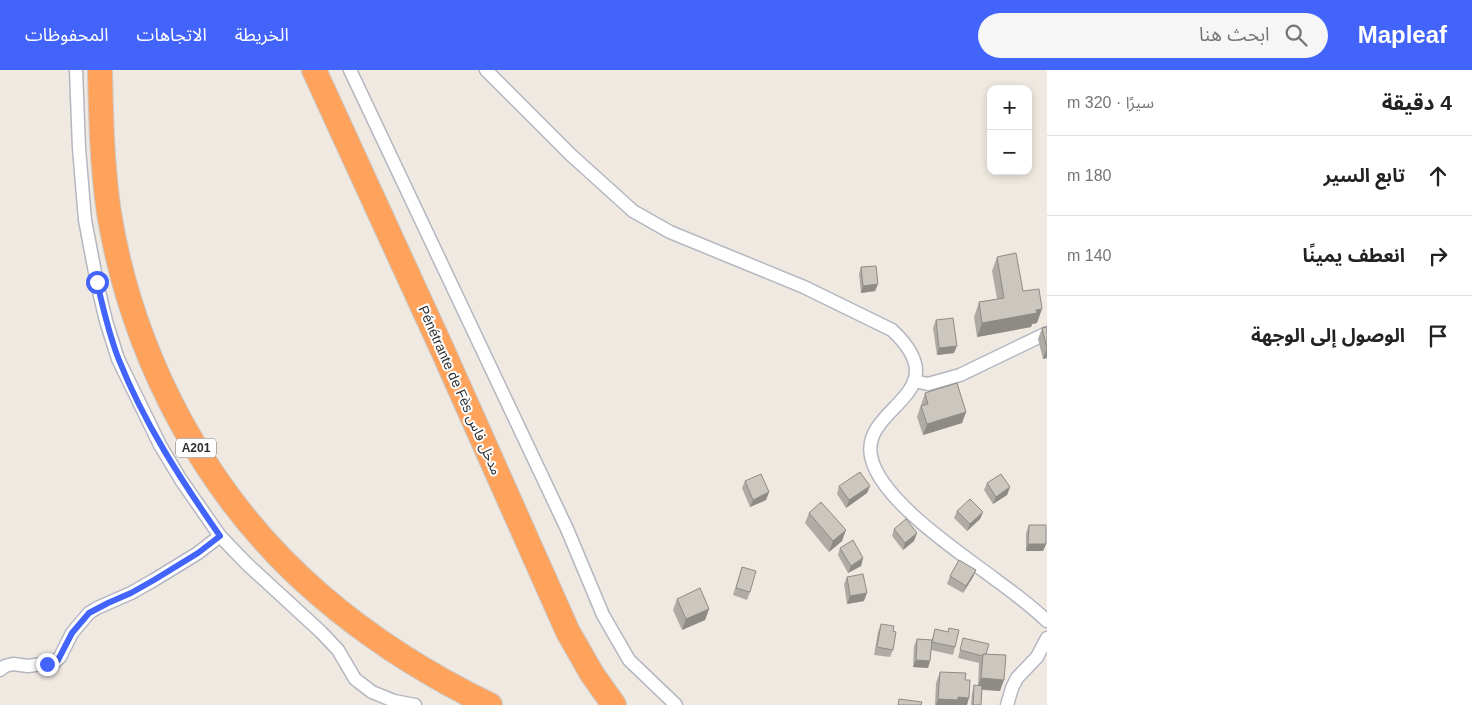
<!DOCTYPE html>
<html lang="ar">
<meta charset="utf-8">
<style>
:root{--surface:#fff;--page:#f6f6f6;--text:#222;--muted:#767676;--line:#e0e0e0;--accent:#4264fb}
body{margin:0;font-family:Helvetica,"Noto Sans Arabic",sans-serif;background:var(--page);color:var(--text);direction:rtl}
.controls{position:absolute;right:15px;top:15px;display:grid;overflow:hidden;border-radius:10px;box-shadow:0 2px 8px #0003}
.controls button{width:45px;height:45px;display:grid;place-items:center;padding:0;border:0;border-bottom:1px solid var(--line);background:var(--surface);color:var(--text);font:25px sans-serif}
.stop{position:absolute;width:15px;height:15px;margin:-11px;border:4px solid #4264fb;border-radius:50%;background:#fff}
.stop.end{background:#4264fb;border-color:#fff;box-shadow:0 1px 5px #0008}
.list{margin:0;padding:0;list-style:none}
h2{display:flex;justify-content:space-between;align-items:center;height:65px;margin:0;padding:0 20px;font-size:21px}
h2 small{font-size:16px;font-weight:400;color:var(--muted)}
.list li{display:grid;grid-template-columns:32px 1fr auto;gap:15px;align-items:center;box-sizing:border-box;height:80px;padding:0 20px;border-top:1px solid var(--line)}
.list b{display:block;font-size:19px;white-space:nowrap}
.list em{font-size:16px;font-style:normal;color:var(--muted)}
.icon{flex:none;width:28px;height:28px;fill:none;stroke:currentColor;stroke-width:2;stroke-linecap:round;stroke-linejoin:round}
.map{position:relative;flex:none;width:1047px;height:635px;overflow:hidden;direction:ltr}
header{display:flex;align-items:center;gap:30px;box-sizing:border-box;height:70px;padding:0 25px;background:var(--accent);color:#fff}
header strong{font-size:24px}
nav{display:flex;gap:28px;margin-inline-start:auto;font-size:18px}
.search{width:350px;height:45px;background:var(--page);display:flex;align-items:center;gap:12px;box-sizing:border-box;padding:0 18px;border-radius:28px;color:var(--muted);font-size:19px}
main{display:flex}
aside{flex:1;background:var(--surface)}
.map>svg:first-child{display:block}
.lines{fill:none;stroke-linecap:round;stroke-linejoin:round}
.minor-casing{stroke:#b4b7c1;stroke-width:15}
.motorway-casing{stroke:#c9c9c9;stroke-width:26}
.minor{stroke:#fff;stroke-width:12}
.motorway{stroke:#ffa35c;stroke-width:24}
.wall{fill:#afaba4}
.shaded-wall{fill:#8e8b86}
.building{fill:#cbc7bf;stroke:#8e8b86}
.route{stroke:#4264fb;stroke-width:6}
.labels{text-anchor:middle;stroke-width:4;stroke-linejoin:round;paint-order:stroke}
.shield{fill:#fff;stroke:#6d6d6d;stroke-width:1}
.shield-label{font-size:12px;font-weight:bold;fill:#2e2e2e}
.street-label{font-size:14px;fill:#2e2e2e;stroke:#fff}
</style>
<header>
<strong>Mapleaf</strong>
<div class="search"><svg class="icon" aria-label="search" viewBox="0 0 24 24"><circle cx="10" cy="10" r="6"/><path d="M15 15l6 6"/></svg>ابحث هنا</div>
<nav><a>الخريطة</a><a>الاتجاهات</a><a>المحفوظات</a></nav>
</header>
<main>
<aside>
<h2>4 دقيقة<small>سيرًا · 320 m</small></h2>
<ul class="list">
<li><svg class="icon" aria-label="ahead" viewBox="0 0 24 24"><path d="M12 20V5M6 11l6-6 6 6"/></svg><div><b>تابع السير</b></div><em>180 m</em></li>
<li><svg class="icon" aria-label="right" viewBox="0 0 24 24"><path d="M7 20v-9h11M14 6l5 5-5 5"/></svg><div><b>انعطف يمينًا</b></div><em>140 m</em></li>
<li><svg class="icon" aria-label="arrive" viewBox="0 0 24 24"><path d="M6 21V4h12l-3 4 3 4H6"/></svg><div><b>الوصول إلى الوجهة</b></div></li>
</ul>
</aside>
<div class="map">
<svg width="1047" height="635" viewBox="0 0 1047 635">
<rect width="100%" height="100%" fill="#efe9e1"/>
<g class="lines">
<g class="minor-casing">
<g id="minor">
<path d="M 76,0 L 79,78 L 85,150 L 97,213 L 106,251 L 118,289 L 160,375 L 181,410 L 220,466 L 247,494 L 321,562 L 338,580 L 355,609 L 372,622 L 394,631 L 415,635"/>
<path d="M 350,0 L 567,459 L 603,545 L 629,590 L 676,635"/>
<path d="M 486,0 L 571,85 L 633,141 L 670,162 L 804,217 L 892,260 C 960,324 861,336 871,386 C 879,430 962,484 996,510 C 1014,523 1031,536 1047,551"/>
<path d="M 914,311 L 928,314 L 960,305 L 1047,263"/>
<path d="M 0,600 L 5,596 L 13,594 L 28,596 L 55,592 L 60,587 L 72,563 L 89,543 L 97,538 L 131,523 L 154,510 L 198,483 L 220,466"/>
<path d="M 1007,635 L 1012,618 L 1017,608 L 1037,587 L 1047,568"/>
</g>
</g>
<g class="motorway-casing">
<g id="motorway">
<path d="M 100,0 C 101,48 102,96 109,143 C 133,289 207,428 320,525 C 371,569 430,606 490,635"/>
<path d="M 314,0 L 442,279 L 568,562 L 592,604 L 614,635"/>
</g>
</g>
<use href="#minor" class="minor"/>
<use href="#motorway" class="motorway"/>
</g>
<g class="wall">
<path d="M 997,187 L 1023,221 L 1037,253 L 1032,254 L 1031,257 L 977,267 L 974,247 L 979,232 L 997,229 L 992,201 Z"/>
<path d="M 861,197 L 878,214 L 875,221 L 861,223 L 859,204 Z"/>
<path d="M 936,250 L 954,283 L 937,285 L 933,258 Z"/>
<path d="M 1047,257 L 1047,288 L 1043,289 L 1038,269 L 1042,258 Z"/>
<path d="M 925,323 L 966,342 L 962,353 L 923,365 L 917,347 Z"/>
<path d="M 745,411 L 769,422 L 766,430 L 750,437 L 742,418 Z"/>
<path d="M 987,413 L 1010,417 L 1007,425 L 993,434 L 984,420 Z"/>
<path d="M 839,416 L 870,416 L 867,423 L 846,438 L 837,424 Z"/>
<path d="M 957,441 L 983,442 L 980,449 L 967,461 L 954,448 Z"/>
<path d="M 809,443 L 842,471 L 829,482 L 805,453 Z"/>
<path d="M 1029,455 L 1046,474 L 1043,481 L 1026,481 L 1026,463 Z"/>
<path d="M 894,459 L 917,463 L 914,471 L 903,480 L 892,466 Z"/>
<path d="M 840,478 L 863,488 L 861,496 L 848,503 L 838,485 Z"/>
<path d="M 742,497 L 750,522 L 747,530 L 733,525 Z"/>
<path d="M 976,500 L 973,507 L 963,523 L 947,514 L 950,506 Z"/>
<path d="M 847,507 L 864,531 L 847,534 L 844,514 Z"/>
<path d="M 677,529 L 709,539 L 705,550 L 682,560 L 673,540 Z"/>
<path d="M 881,554 L 893,561 L 893,580 L 890,587 L 874,585 L 878,562 Z"/>
<path d="M 949,558 L 955,577 L 953,585 L 931,580 L 928,598 L 913,597 L 914,576 L 917,569 L 932,570 L 935,559 L 948,562 Z"/>
<path d="M 963,568 L 986,584 L 1000,621 L 982,620 L 981,635 L 971,635 L 972,623 L 974,615 L 978,616 L 979,593 L 958,588 Z"/>
<path d="M 940,602 L 965,610 L 967,635 L 935,635 L 936,613 Z"/>
</g>
<g class="shaded-wall">
<path d="M 878,214 L 875,221 L 861,223 L 863,216 Z"/>
<path d="M 1042,239 L 1037,253 L 1032,254 L 1031,257 L 977,267 L 982,253 Z"/>
<path d="M 957,276 L 954,283 L 937,285 L 939,278 Z"/>
<path d="M 1047,278 L 1047,288 L 1043,289 Z"/>
<path d="M 966,342 L 962,353 L 923,365 L 927,354 Z"/>
<path d="M 870,416 L 867,423 L 846,438 L 849,430 Z"/>
<path d="M 1010,417 L 1007,425 L 993,434 L 996,427 Z"/>
<path d="M 769,422 L 766,430 L 750,437 L 753,430 Z"/>
<path d="M 983,442 L 980,449 L 967,461 L 970,454 Z"/>
<path d="M 846,460 L 842,471 L 829,482 L 833,471 Z"/>
<path d="M 917,463 L 914,471 L 903,480 L 905,473 Z"/>
<path d="M 1028,474 L 1046,474 L 1043,481 L 1026,481 Z"/>
<path d="M 863,488 L 861,496 L 848,503 L 851,496 Z"/>
<path d="M 976,500 L 973,507 L 963,523 L 966,516 Z"/>
<path d="M 867,523 L 864,531 L 847,534 L 850,526 Z"/>
<path d="M 709,539 L 705,550 L 682,560 L 686,549 Z"/>
<path d="M 916,590 L 930,591 L 928,598 L 913,597 Z"/>
<path d="M 981,608 L 1004,610 L 1000,621 L 977,619 Z"/>
<path d="M 958,627 L 969,628 L 967,635 L 936,635 L 938,629 Z"/>
</g>
<g class="building">
<path d="M 1016,183 L 1023,221 L 1039,219 L 1042,239 L 1036,240 L 1037,243 L 982,253 L 979,232 L 1004,228 L 997,187 Z"/>
<path d="M 876,196 L 878,214 L 863,216 L 861,197 Z"/>
<path d="M 953,248 L 957,276 L 939,278 L 936,250 Z"/>
<path d="M 1047,257 L 1047,278 L 1042,258 Z"/>
<path d="M 957,313 L 966,342 L 927,354 L 921,336 L 928,334 L 925,323 Z"/>
<path d="M 860,402 L 870,416 L 849,430 L 839,416 Z"/>
<path d="M 761,404 L 769,422 L 753,430 L 745,411 Z"/>
<path d="M 1001,404 L 1010,417 L 996,427 L 987,413 Z"/>
<path d="M 970,429 L 983,442 L 970,454 L 957,441 Z"/>
<path d="M 821,432 L 846,460 L 833,471 L 809,443 Z"/>
<path d="M 906,449 L 917,463 L 905,473 L 894,459 Z"/>
<path d="M 1029,455 L 1046,455 L 1046,474 L 1028,474 Z"/>
<path d="M 853,470 L 863,488 L 851,496 L 840,478 Z"/>
<path d="M 959,490 L 976,500 L 966,516 L 950,506 Z"/>
<path d="M 742,497 L 756,501 L 750,522 L 736,518 Z"/>
<path d="M 863,504 L 867,523 L 850,526 L 847,507 Z"/>
<path d="M 700,518 L 709,539 L 686,549 L 677,529 Z"/>
<path d="M 881,554 L 894,556 L 893,561 L 896,562 L 893,580 L 877,577 Z"/>
<path d="M 949,558 L 959,560 L 955,577 L 932,572 L 935,559 L 948,562 Z"/>
<path d="M 963,568 L 989,574 L 986,584 L 983,584 L 982,586 L 960,580 Z"/>
<path d="M 917,569 L 932,570 L 930,591 L 916,590 Z"/>
<path d="M 983,584 L 1006,585 L 1004,610 L 981,608 Z"/>
<path d="M 940,602 L 966,603 L 965,610 L 970,610 L 969,628 L 958,627 L 958,630 L 938,629 Z"/>
<path d="M 974,615 L 982,616 L 981,635 L 973,635 Z"/>
<path d="M 899,629 L 922,632 L 921,635 L 898,635 Z"/>
</g>
<g class="lines">
<path class="route" d="M 47,594 L 58,590 L 72,563 L 89,543 L 108,533 L 131,523 L 154,510 L 198,483 L 220,466 C 181,410 144,353 119,290 C 109,265 103,238 97,212"/>
</g>
<g class="labels">
<rect class="shield" x="176" y="368.5" width="40" height="19" rx="4"/>
<g class="shield-label">
<text x="196" y="382">A201</text>
</g>
<g class="street-label">
<text transform="translate(460 320) rotate(66)" y="5">Pénétrante de Fès مدخل فاس</text>
</g>
</g>
</svg>
<div class="controls">
<button>+</button>
<button>−</button>
</div>
<div class="stop" style="left:97px;top:212px"></div>
<div class="stop end" style="left:47px;top:594px"></div>
</div>
</main>
